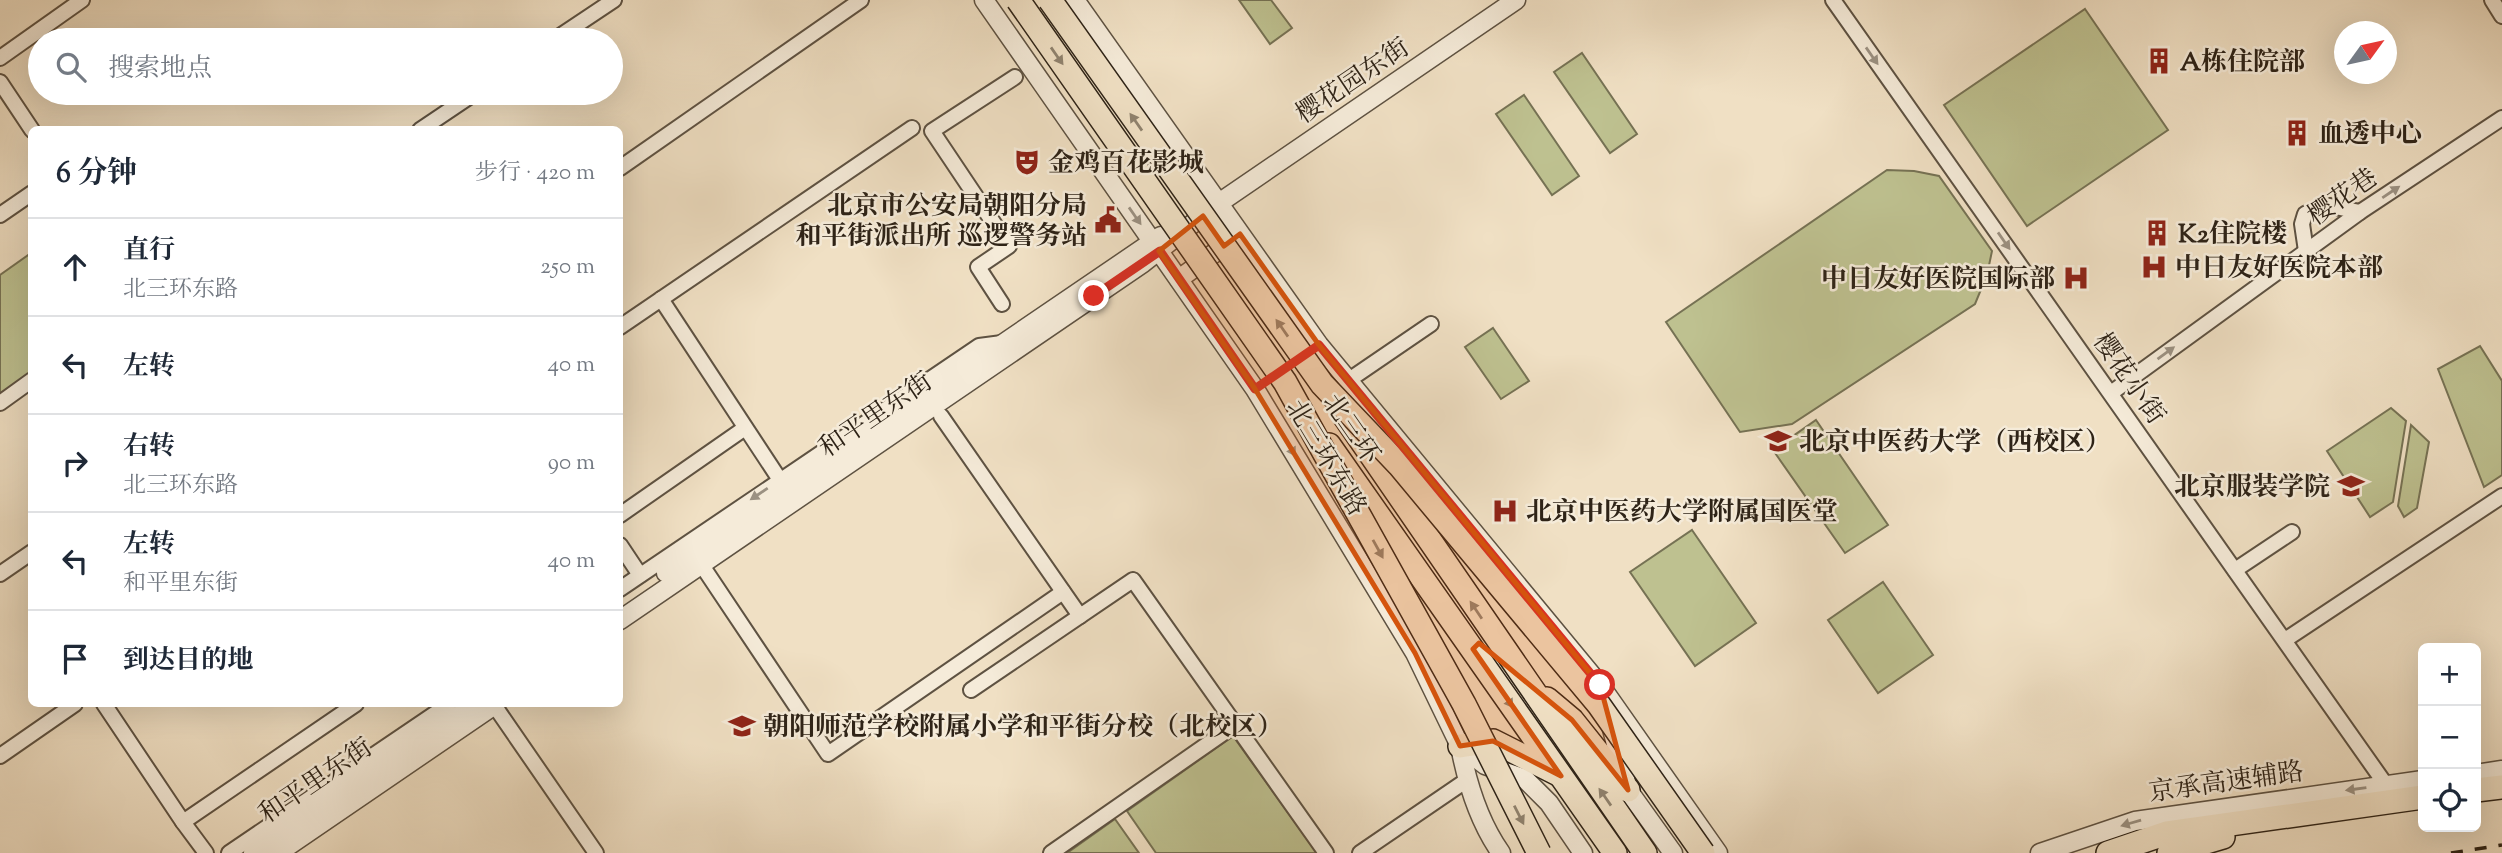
<!DOCTYPE html>
<html lang="zh">
<meta charset="utf-8">
<style>
:root{--surface:#fff;--page:#f6f6f7;--text:#1f2937;--muted:#747a83;--line:#e0e1e3}
body{margin:0;font-family:"Sorts Mill Goudy","Noto Serif SC",serif;background:var(--page);color:var(--text)}
.controls{position:absolute;right:21px;bottom:21px;display:grid;overflow:hidden;border-radius:10px;box-shadow:0 7px 28px #0002}
.controls button{width:63px;height:63px;display:grid;place-items:center;padding:0;border:0;border-bottom:2px solid var(--line);background:var(--surface);color:var(--text);font:35px sans-serif}
.compass{position:absolute;left:2334px;top:21px;width:63px;height:63px;border-radius:50%;background:var(--surface);box-shadow:0 7px 28px #0002;rotate:57deg}
.stop{position:absolute;width:21px;height:21px;margin:-16px;border:5px solid #d93025;border-radius:50%;background:#fff}
.stop.end{background:#d93025;border-color:#fff;box-shadow:0 2px 7px #0008}
.list{margin:0;padding:0;list-style:none}
h2{display:flex;justify-content:space-between;align-items:center;height:91px;margin:0;padding:0 28px;font-size:30px}
h2 small{font-size:23px;font-weight:400;color:var(--muted)}
.list li{display:grid;grid-template-columns:46px 1fr auto;gap:21px;align-items:center;box-sizing:border-box;height:98px;padding:0 28px;border-top:2px solid var(--line)}
.list b{display:block;font-size:26px;white-space:nowrap}
.list p{margin:0;font-size:23px;white-space:nowrap;color:var(--muted)}
.list em{font-size:23px;font-style:normal;color:var(--muted)}
.icon{flex:none;width:38px;height:38px;fill:none;stroke:currentColor;stroke-width:2;stroke-linecap:round;stroke-linejoin:round}
.map{position:relative;flex:none;width:2502px;height:853px;overflow:hidden}
.search{position:absolute;background:var(--surface);box-shadow:0 7px 28px #0002;left:28px;top:28px;width:595px;height:77px;display:flex;align-items:center;gap:18px;box-sizing:border-box;padding:0 24px;border-radius:38px;color:var(--muted);font-size:26px}
.panel{position:absolute;background:var(--surface);box-shadow:0 7px 28px #0002;left:28px;top:126px;width:595px;height:581px;border-radius:10px}
.map>svg:first-child{display:block}
.green{fill:#bec190;stroke:#767254;stroke-width:2}
.lines{fill:none;stroke-linecap:round;stroke-linejoin:round}
.minor-casing{stroke:#5e5242;stroke-width:18}
.tertiary-casing{stroke:#5e5242;stroke-width:21}
.trunk-casing{stroke:#2e2317;stroke-width:26}
.minor{stroke:#f5ebd9;stroke-width:14}
.tertiary{stroke:#f5ebd9;stroke-width:18}
.trunk{stroke:#f0e0c4;stroke-width:23}
.rail{stroke:#2e2317;stroke-width:3.5;stroke-dasharray:12 12;stroke-linecap:butt}
.trunk-bridge-casing{stroke:#2e2317;stroke-width:26;stroke-linecap:butt}
.trunk-bridge{stroke:#f0e0c4;stroke-width:23}
.oneway{fill:#8f826e}
.oneway2{fill:#9b9182}
.route{stroke:#d93025;stroke-width:9}
.marked{fill:#d5540d;fill-opacity:0.2;stroke:#d5540d;stroke-width:5;stroke-linejoin:round}
.labels{text-anchor:middle;stroke-width:5;stroke-linejoin:round;paint-order:stroke}
.poi-label{font-size:26px;font-weight:bold;fill:#2e2317;stroke:#f5ebd9;text-anchor:start}
.street-label{font-size:26px;fill:#2e2317;stroke:#f5ebd9}
</style>
<div class="map">
<svg width="2502" height="853" viewBox="0 0 2502 853">
<rect width="100%" height="100%" fill="#f0e0c4"/>
<filter id="stains"><feTurbulence type="fractalNoise" baseFrequency=".00286" numOctaves="4"/><feColorMatrix values="0 0 0 0 .2 0 0 0 0 .09 0 0 0 0 .02 0 0 0 .5 -.17"/></filter>
<radialGradient id="worn" r=".72"><stop offset=".6" stop-color="#630" stop-opacity="0"/><stop offset="1" stop-color="#630" stop-opacity=".3"/></radialGradient>
<g class="green">
<path d="M 1239,0 L 1271,0 L 1292,28 L 1270,44 Z"/>
<path d="M 2085,9 L 2168,130 L 2027,226 L 1944,105 Z"/>
<path d="M 1582,53 L 1637,134 L 1610,153 L 1554,72 Z"/>
<path d="M 1524,95 L 1579,176 L 1552,195 L 1496,114 Z"/>
<path d="M 1887,170 L 1914,171 L 1939,176 L 1992,251 L 1987,275 L 1975,304 L 1792,424 L 1740,432 L 1666,322 Z"/>
<path d="M 31,253 L 31,374 L 0,396 L 0,275 Z"/>
<path d="M 1493,328 L 1529,381 L 1501,399 L 1465,347 Z"/>
<path d="M 2480,346 L 2502,381 L 2502,475 L 2484,487 L 2438,369 Z"/>
<path d="M 2391,408 L 2406,421 L 2393,502 L 2370,517 L 2327,451 Z"/>
<path d="M 1816,420 L 1888,525 L 1845,553 L 1773,450 Z"/>
<path d="M 2411,425 L 2429,442 L 2417,508 L 2404,517 L 2398,506 Z"/>
<path d="M 1692,530 L 1756,623 L 1695,666 L 1630,572 Z"/>
<path d="M 1883,582 L 1933,655 L 1878,693 L 1828,620 Z"/>
<path d="M 1233,736 L 1317,853 L 1156,853 L 1127,811 Z"/>
<path d="M 1115,819 L 1139,853 L 1067,853 Z"/>
</g>
<g class="lines">
<g class="minor-casing">
<g id="minor">
<path d="M 1833,0 L 2386,785"/>
<path d="M 2492,0 L 2502,16"/>
<path d="M 554,40 L 614,0"/>
<path d="M 0,58 L 82,0"/>
<path d="M 0,82 L 32,130"/>
<path d="M 420,130 L 475,93"/>
<path d="M 620,168 L 861,0"/>
<path d="M 0,215 L 32,193"/>
<path d="M 2306,251 L 2302,224 L 2305,214 L 2325,205 L 2360,212"/>
<path d="M 661,299 L 780,480"/>
<path d="M 1002,304 L 978,267 L 1009,246 L 932,131 L 1015,77"/>
<path d="M 620,327 L 912,128"/>
<path d="M 1349,380 L 1431,324"/>
<path d="M 2111,393 L 2360,212 L 2502,118"/>
<path d="M 0,403 L 32,380"/>
<path d="M 941,416 L 1080,616"/>
<path d="M 620,515 L 745,428"/>
<path d="M 620,545 L 640,575"/>
<path d="M 701,564 L 828,754 L 1063,592"/>
<path d="M 2235,570 L 2292,532"/>
<path d="M 0,574 L 32,552"/>
<path d="M 620,589 L 979,346 L 1002,343"/>
<path d="M 2285,640 L 2502,496"/>
<path d="M 971,690 L 1133,580 L 1326,853"/>
<path d="M 104,704 L 183,822"/>
<path d="M 494,705 L 596,853"/>
<path d="M 0,756 L 75,704"/>
<path d="M 206,853 L 183,822 L 356,704"/>
<path d="M 229,853 L 449,704"/>
<path d="M 1051,853 L 1235,725"/>
<path d="M 1360,853 L 1467,780"/>
</g>
</g>
<g class="tertiary-casing">
<g id="tertiary">
<path d="M 984,0 L 1255,389 L 1415,653 L 1460,746 L 1485,765 L 1525,779 L 1549,803 L 1583,853"/>
<path d="M 1075,0 L 1319,345 L 1600,685 L 1718,853"/>
<path d="M 1179,279 L 1235,238"/>
<path d="M 666,573 L 1161,236"/>
<path d="M 620,620 L 1143,263 L 1219,203 L 1516,0"/>
<path d="M 1612,729 L 1628,790 L 1673,853"/>
<path d="M 1460,746 C 1467,783 1479,822 1501,853"/>
<path d="M 2476,774 L 2502,770"/>
<path d="M 253,853 L 476,704"/>
<path d="M 278,853 L 496,704"/>
<path d="M 2040,853 L 2135,821 L 2423,780"/>
</g>
</g>
<g class="trunk-casing">
<g id="trunk">
<path d="M 1345,417 L 1645,853"/>
<path d="M 1329,445 L 1615,853"/>
<path d="M 1547,699 L 1572,720 L 1628,790"/>
<path d="M 1460,746 L 1493,741 L 1558,774"/>
<path d="M 2476,790 L 2502,787"/>
<path d="M 2108,853 L 2167,833 L 2423,797"/>
<path d="M 2169,853 L 2223,837"/>
</g>
</g>
<use href="#minor" class="minor"/>
<use href="#tertiary" class="tertiary"/>
<use href="#trunk" class="trunk"/>
<path class="rail" d="M 2451,853 L 2502,845"/>
<g class="trunk-bridge-casing">
<g id="trunk-bridge">
<path d="M 1018,0 L 1285,382 L 1464,704 L 1539,853"/>
<path d="M 1050,0 L 1322,384 L 1399,465 L 1599,705 L 1703,853"/>
</g>
</g>
<use href="#trunk-bridge" class="trunk-bridge"/>
</g>
<defs><path id="oneway-solid" d="M-6-.8H1V-3.2L6.5 0L1 3.2V.8H-6Z" transform="scale(1.75)"/></defs>
<g class="oneway">
<use href="#oneway-solid" transform="translate(1057 56) rotate(55)"/>
<use href="#oneway-solid" transform="translate(1136 122) rotate(-125)"/>
<use href="#oneway-solid" transform="translate(1282 328) rotate(-125)"/>
<use href="#oneway-solid" transform="translate(1378 549) rotate(61)"/>
<use href="#oneway-solid" transform="translate(1476 610) rotate(-124)"/>
<use href="#oneway-solid" transform="translate(1507 699) rotate(55)"/>
<use href="#oneway-solid" transform="translate(1605 797) rotate(-125)"/>
<use href="#oneway-solid" transform="translate(1519 815) rotate(63)"/>
</g>
<g class="oneway2">
<use href="#oneway-solid" transform="translate(1872 56) rotate(55)"/>
<use href="#oneway-solid" transform="translate(2391 192) rotate(-34)"/>
<use href="#oneway-solid" transform="translate(1135 216) rotate(55)"/>
<use href="#oneway-solid" transform="translate(2004 241) rotate(55)"/>
<use href="#oneway-solid" transform="translate(2166 353) rotate(-36)"/>
<use href="#oneway-solid" transform="translate(1290 447) rotate(59)"/>
<use href="#oneway-solid" transform="translate(759 494) rotate(146)"/>
<use href="#oneway-solid" transform="translate(2356 789) rotate(172)"/>
<use href="#oneway-solid" transform="translate(2131 823) rotate(164)"/>
</g>
<g class="lines">
<path class="route" d="M 1094,296 L 1160,251 L 1255,389 L 1319,345 L 1600,685"/>
</g>
<path class="marked" d="M 1203,216 L 1224,246 L 1240,234 L 1319,345 L 1600,685 L 1628,790 L 1572,720 L 1479,643 L 1473,649 L 1561,776 L 1493,741 L 1460,746 L 1415,653 L 1255,389 L 1159,251 Z"/>
<defs>
<g id="building-bare" transform="scale(2.1)"><path d="M-4-6H4V6H1V3H-1V6H-4ZM-2.5-4.3h1.7v1.8h-1.7ZM.8-4.3h1.7v1.8H.8ZM-2.5-1h1.7V.8h-1.7ZM.8-1h1.7V.8H.8Z" fill="#8f2418" stroke="#f5ebd9" stroke-width="2.5" paint-order="stroke"/></g>
<g id="theatre-bare" transform="scale(2.1)"><path d="M-5-5.5Q0-4 5-5.5V0Q5 5 0 6Q-5 5-5 0ZM-3.3-2.5H-1v1.5H-3.3ZM1-2.5H3.3v1.5H1ZM-2.8 1Q0 5.5 2.8 1Z" fill="#8f2418" stroke="#f5ebd9" stroke-width="2.5" paint-order="stroke"/></g>
<g id="civic-bare" transform="scale(2.1)"><path d="M-.6-6.5H3V-4.5H.6V-3L4-1V1h2V6H-6V1h2V-1L-.6-3ZM-1.2 2.5V6h2.4V2.5Z" fill="#8f2418" stroke="#f5ebd9" stroke-width="2.5" paint-order="stroke"/></g>
<g id="hospital-bare" transform="scale(2.1)"><path d="M-5-5h3v3.5h4V-5h3V5h-3V1.5h-4V5h-3Z" fill="#8f2418" stroke="#f5ebd9" stroke-width="2.5" paint-order="stroke"/></g>
<g id="university-bare" transform="scale(2.1)"><path d="M0-5L7-2L0 1L-7-2ZM-4 1L0 2.5L4 1V4Q0 6-4 4Z" fill="#8f2418" stroke="#f5ebd9" stroke-width="2.5" paint-order="stroke"/></g>
<g id="school-bare" transform="scale(2.1)"><path d="M0-5L7-2L0 1L-7-2ZM-4 1L0 2.5L4 1V4Q0 6-4 4Z" fill="#8f2418" stroke="#f5ebd9" stroke-width="2.5" paint-order="stroke"/></g>
</defs>
<g fill-rule="evenodd">
<use href="#building-bare" x="2159" y="61"/>
<use href="#building-bare" x="2297" y="133"/>
<use href="#theatre-bare" x="1027" y="162"/>
<use href="#civic-bare" x="1108" y="220"/>
<use href="#building-bare" x="2157" y="233"/>
<use href="#hospital-bare" x="2154" y="267"/>
<use href="#hospital-bare" x="2076" y="278"/>
<use href="#university-bare" x="1778" y="441"/>
<use href="#university-bare" x="2351" y="486"/>
<use href="#hospital-bare" x="1505" y="511"/>
<use href="#school-bare" x="742" y="726"/>
</g>
<g class="labels">
<g class="poi-label">
<text x="2180" y="70">A栋住院部</text>
<text x="2318" y="142">血透中心</text>
<text x="1048" y="171">金鸡百花影城</text>
<text x="1087" y="214" text-anchor="end">北京市公安局朝阳分局<tspan x="1087" dy="30">和平街派出所 巡逻警务站</tspan></text>
<text x="2178" y="242">K2住院楼</text>
<text x="2175" y="276">中日友好医院本部</text>
<text x="2055" y="287" text-anchor="end">中日友好医院国际部</text>
<text x="1799" y="450">北京中医药大学（西校区）</text>
<text x="2330" y="495" text-anchor="end">北京服装学院</text>
<text x="1526" y="520">北京中医药大学附属国医堂</text>
<text x="763" y="735">朝阳师范学校附属小学和平街分校（北校区）</text>
</g>
<g class="street-label">
<text transform="translate(1352 80) rotate(-34)" y="9">樱花园东街</text>
<text transform="translate(2342 196) rotate(-35)" y="9">樱花巷</text>
<text transform="translate(2130 378) rotate(55)" y="9">樱花小街</text>
<text transform="translate(875 414) rotate(-34)" y="9">和平里东街</text>
<text transform="translate(1352 428) rotate(55)" y="9">北三环</text>
<text transform="translate(1327 457) rotate(59)" y="9">北三环东路</text>
<text transform="translate(315 780) rotate(-34)" y="9">和平里东街</text>
<text transform="translate(2226 781) rotate(-8)" y="9">京承高速辅路</text>
</g>
</g>
<rect width="100%" height="100%" filter="url(#stains)"/>
<rect width="100%" height="100%" fill="url(#worn)"/>
</svg>
<div class="controls">
<button>+</button>
<button>−</button>
<button><svg class="icon" aria-label="locate" viewBox="0 0 24 24"><circle cx="12" cy="12" r="6"/><path d="M12 2v4M12 18v4M2 12h4M18 12h4"/></svg></button>
</div>
<svg class="compass" viewBox="-18 -18 36 36"><path d="M0-13l5 13h-10z" fill="#e53935"/><path d="M0 13l5-13h-10z" fill="#747a83"/></svg>
<div class="stop" style="left:1600px;top:685px"></div>
<div class="stop end" style="left:1094px;top:296px"></div>
<div class="search"><svg class="icon" aria-label="search" viewBox="0 0 24 24"><circle cx="10" cy="10" r="6"/><path d="M15 15l6 6"/></svg>搜索地点</div>
<section class="panel">
<h2>6 分钟<small>步行 · 420 m</small></h2>
<ul class="list">
<li><svg class="icon" aria-label="ahead" viewBox="0 0 24 24"><path d="M12 20V5M6 11l6-6 6 6"/></svg><div><b>直行</b><p>北三环东路</p></div><em>250 m</em></li>
<li><svg class="icon" aria-label="left" viewBox="0 0 24 24"><path d="M17 20v-9H6M10 6l-5 5 5 5"/></svg><div><b>左转</b></div><em>40 m</em></li>
<li><svg class="icon" aria-label="right" viewBox="0 0 24 24"><path d="M7 20v-9h11M14 6l5 5-5 5"/></svg><div><b>右转</b><p>北三环东路</p></div><em>90 m</em></li>
<li><svg class="icon" aria-label="left" viewBox="0 0 24 24"><path d="M17 20v-9H6M10 6l-5 5 5 5"/></svg><div><b>左转</b><p>和平里东街</p></div><em>40 m</em></li>
<li><svg class="icon" aria-label="arrive" viewBox="0 0 24 24"><path d="M6 21V4h12l-3 4 3 4H6"/></svg><div><b>到达目的地</b></div></li>
</ul>
</section>
</div>
